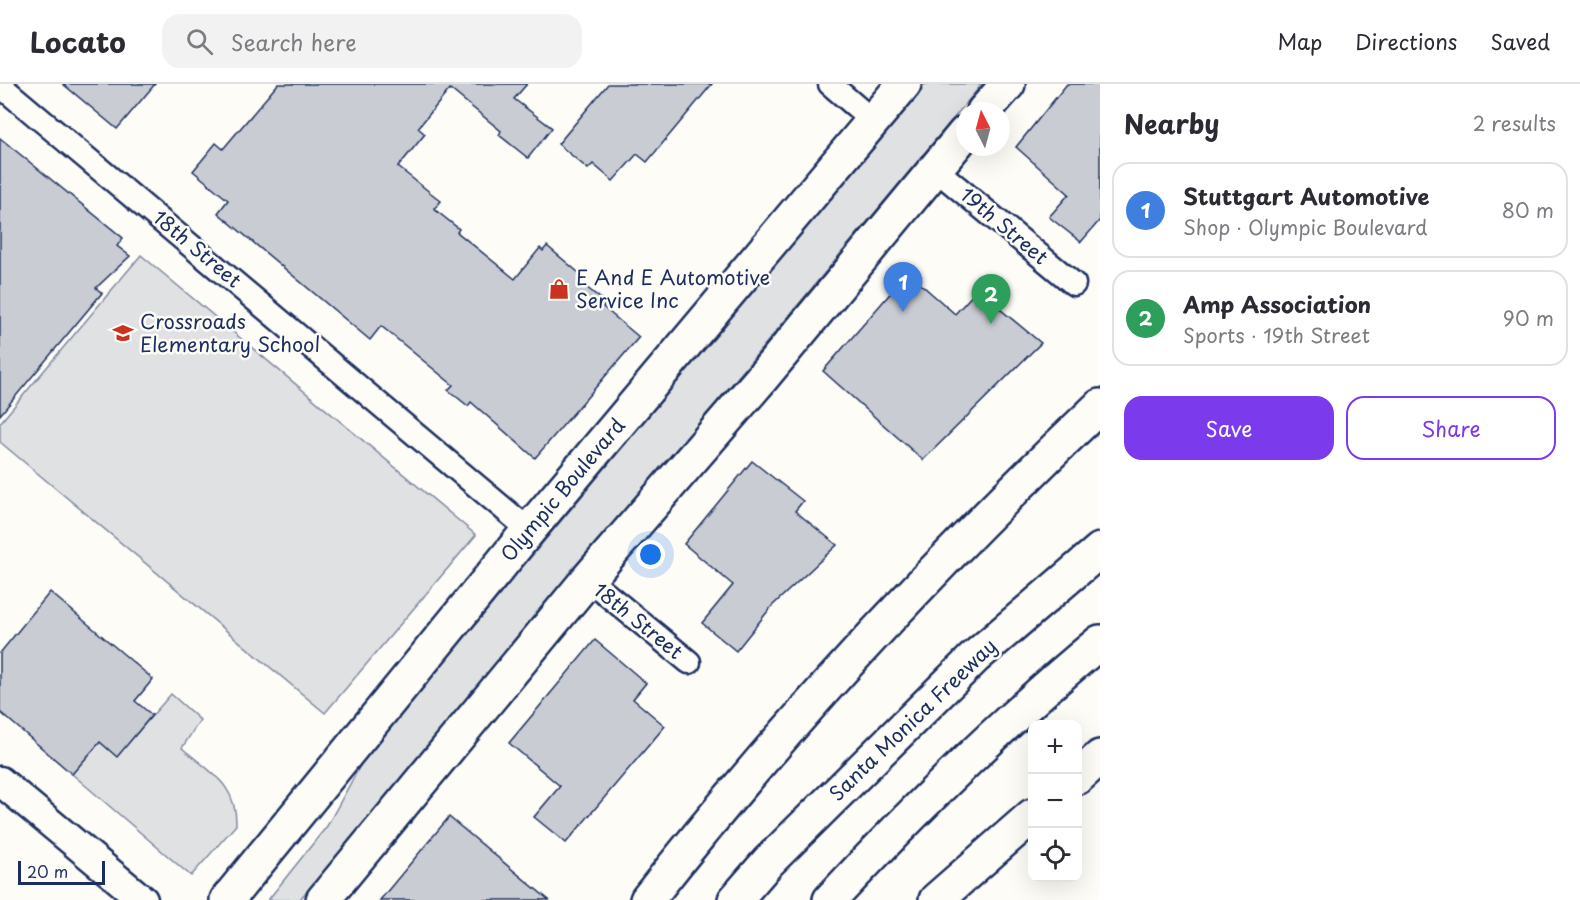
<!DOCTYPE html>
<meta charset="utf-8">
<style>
:root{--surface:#fff;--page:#f2f2f3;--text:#2b2b33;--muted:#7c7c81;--line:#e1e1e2;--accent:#7c3aed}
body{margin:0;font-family:"Playpen Sans",sans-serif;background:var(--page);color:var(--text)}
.controls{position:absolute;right:18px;bottom:18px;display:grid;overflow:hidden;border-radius:12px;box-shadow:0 6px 24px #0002}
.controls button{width:54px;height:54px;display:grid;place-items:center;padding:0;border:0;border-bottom:2px solid var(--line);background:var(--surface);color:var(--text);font:30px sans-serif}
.compass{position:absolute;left:956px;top:18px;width:54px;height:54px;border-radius:50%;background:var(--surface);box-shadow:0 6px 24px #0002;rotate:354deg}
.scale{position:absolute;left:18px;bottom:15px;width:87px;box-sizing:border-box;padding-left:6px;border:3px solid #1b2f5e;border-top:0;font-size:16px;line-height:21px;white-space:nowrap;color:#1b2f5e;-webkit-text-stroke:4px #fdfcf7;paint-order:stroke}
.you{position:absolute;left:651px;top:471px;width:21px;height:21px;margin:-15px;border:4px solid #fff;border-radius:50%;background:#1a73e8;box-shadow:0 0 0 9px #1a73e833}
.badge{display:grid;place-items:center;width:39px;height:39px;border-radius:50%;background:var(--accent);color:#fff;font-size:20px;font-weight:700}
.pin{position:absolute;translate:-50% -50px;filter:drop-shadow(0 2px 3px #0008)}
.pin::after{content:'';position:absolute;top:32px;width:21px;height:18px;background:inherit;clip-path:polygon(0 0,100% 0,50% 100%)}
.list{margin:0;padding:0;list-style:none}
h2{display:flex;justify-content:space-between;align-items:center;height:78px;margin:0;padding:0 24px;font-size:26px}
h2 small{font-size:20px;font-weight:400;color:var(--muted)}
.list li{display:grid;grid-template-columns:39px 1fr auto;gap:18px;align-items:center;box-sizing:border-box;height:96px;margin:0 12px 12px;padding:0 12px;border:2px solid var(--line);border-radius:18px}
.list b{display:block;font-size:22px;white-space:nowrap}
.list p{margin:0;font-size:20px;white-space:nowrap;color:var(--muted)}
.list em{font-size:20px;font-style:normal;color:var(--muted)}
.actions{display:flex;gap:12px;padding:18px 24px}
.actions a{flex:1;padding:14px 0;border:2px solid var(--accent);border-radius:18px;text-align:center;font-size:21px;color:var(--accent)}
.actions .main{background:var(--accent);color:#fff}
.icon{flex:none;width:33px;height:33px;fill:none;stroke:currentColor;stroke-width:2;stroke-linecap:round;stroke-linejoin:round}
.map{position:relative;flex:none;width:1100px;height:816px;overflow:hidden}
header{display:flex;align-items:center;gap:36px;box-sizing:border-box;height:84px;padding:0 30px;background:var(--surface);border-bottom:2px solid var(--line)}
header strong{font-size:28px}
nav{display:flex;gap:33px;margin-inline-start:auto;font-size:21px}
.search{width:420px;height:54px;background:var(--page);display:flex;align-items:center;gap:15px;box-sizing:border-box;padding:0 21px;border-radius:18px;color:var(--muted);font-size:22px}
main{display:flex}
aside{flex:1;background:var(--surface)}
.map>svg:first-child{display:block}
.green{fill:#e0e1e3;stroke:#7e88a0;stroke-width:1.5}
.building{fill:#c9ccd3;stroke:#1b2f5e;stroke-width:1.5}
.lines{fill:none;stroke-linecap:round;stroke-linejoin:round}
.minor-casing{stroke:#1b2f5e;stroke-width:27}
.tertiary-casing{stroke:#1b2f5e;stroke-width:33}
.primary-casing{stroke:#1b2f5e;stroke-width:38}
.motorway-casing{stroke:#1b2f5e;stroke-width:38}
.minor{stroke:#fdfcf7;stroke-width:22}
.tertiary{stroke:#fdfcf7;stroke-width:28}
.primary{stroke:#fdfcf7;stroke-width:33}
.motorway{stroke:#fdfcf7;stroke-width:33}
.labels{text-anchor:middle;stroke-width:5;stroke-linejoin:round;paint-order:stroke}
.street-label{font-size:20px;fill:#1b2f5e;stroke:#fdfcf7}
.poi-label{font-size:20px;fill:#1b2f5e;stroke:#fdfcf7;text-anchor:start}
</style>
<header>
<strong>Locato</strong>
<div class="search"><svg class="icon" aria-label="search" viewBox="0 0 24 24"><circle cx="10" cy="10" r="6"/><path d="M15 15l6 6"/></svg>Search here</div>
<nav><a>Map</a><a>Directions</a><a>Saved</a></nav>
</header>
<main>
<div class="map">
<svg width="1100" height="816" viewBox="0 0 1100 816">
<rect width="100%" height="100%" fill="#fdfcf7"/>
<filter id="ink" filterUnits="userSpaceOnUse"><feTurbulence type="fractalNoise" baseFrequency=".0167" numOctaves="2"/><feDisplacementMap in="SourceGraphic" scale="12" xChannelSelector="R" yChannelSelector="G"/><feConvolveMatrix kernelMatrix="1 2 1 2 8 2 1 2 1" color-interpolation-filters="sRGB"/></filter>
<g filter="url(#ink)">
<g class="green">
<path d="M 925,0 L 982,0 L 347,762 L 299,816 L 268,816 L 327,742 L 366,671 Z"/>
<path d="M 141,171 L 476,451 L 325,629 L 0,358 L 0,339 Z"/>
<path d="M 171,610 L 200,636 L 182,664 C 210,688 237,700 236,741 L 191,792 L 72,690 L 100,658 L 117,672 Z"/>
</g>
<g class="building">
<path d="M 63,0 L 155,0 L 117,45 Z"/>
<path d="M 278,0 L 527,0 L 514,15 L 552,44 L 528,74 L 499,51 L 501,47 L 450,5 L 418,44 L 425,50 L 398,83 L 441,117 L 434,125 L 459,145 L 457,148 L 515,195 L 540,164 L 543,167 L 547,162 L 585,194 L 581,199 L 606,219 L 603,223 L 639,253 L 535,374 L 471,318 L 468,322 L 448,306 L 453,301 L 381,242 L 370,256 L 218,129 L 228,116 L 193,87 L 216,59 L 223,65 Z"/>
<path d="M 608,0 L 712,0 L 647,78 L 637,70 L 613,97 L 593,80 L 588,85 L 558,60 Z"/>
<path d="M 1067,0 L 1100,0 L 1100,136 L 1081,158 L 1049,133 L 1069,110 L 1016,63 Z"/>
<path d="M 0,54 L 123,154 L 117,162 L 130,172 L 96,204 L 102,209 L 0,331 Z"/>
<path d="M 908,189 L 955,230 L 977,206 L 1041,259 L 923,376 L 823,287 Z"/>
<path d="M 752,377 L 803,417 L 795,427 L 837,461 L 772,522 L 736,567 L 702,539 L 733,501 L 684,460 Z"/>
<path d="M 50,508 L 153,595 L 135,617 L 152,631 L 117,673 L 100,658 L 72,690 L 0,628 L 0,569 Z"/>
<path d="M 595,556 L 646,599 L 633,615 L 665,642 L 566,759 L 534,733 L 560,702 L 509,659 Z"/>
<path d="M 449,733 L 549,816 L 380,816 Z"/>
</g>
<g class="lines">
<g class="minor-casing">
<g id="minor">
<path d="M 830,0 L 873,37"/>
<path d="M 2,3 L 529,446"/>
<path d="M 934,84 L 1074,200"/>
<path d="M 588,495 L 689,578"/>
</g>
</g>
<g class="tertiary-casing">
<path id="tertiary" d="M 0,697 L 143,816"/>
</g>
<g class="primary-casing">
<g id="primary">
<path d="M 984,27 L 1008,0"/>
<path d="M 227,816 L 529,446 L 904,0"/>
<path d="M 323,816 L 588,495 L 761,295 L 965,49"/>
</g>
</g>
<g class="motorway-casing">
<g id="motorway">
<path d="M 1078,693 L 1100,673"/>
<path d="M 647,816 C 785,640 938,476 1100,322"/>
<path d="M 735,816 L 768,778 L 975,573 L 1100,466"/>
<path d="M 830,816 C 915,725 1004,637 1100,558"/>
<path d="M 936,816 L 1032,732"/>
</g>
</g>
<use href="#minor" class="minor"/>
<use href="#tertiary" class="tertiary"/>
<use href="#primary" class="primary"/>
<use href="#motorway" class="motorway"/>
</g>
</g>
<defs>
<g id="shop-bare" transform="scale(1.62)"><path d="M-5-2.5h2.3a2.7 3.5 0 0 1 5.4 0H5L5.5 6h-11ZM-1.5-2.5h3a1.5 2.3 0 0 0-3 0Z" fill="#c8321e" stroke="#fdfcf7" stroke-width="2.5" paint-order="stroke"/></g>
<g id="school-bare" transform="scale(1.62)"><path d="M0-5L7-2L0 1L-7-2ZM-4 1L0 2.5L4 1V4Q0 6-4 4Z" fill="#c8321e" stroke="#fdfcf7" stroke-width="2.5" paint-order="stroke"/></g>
</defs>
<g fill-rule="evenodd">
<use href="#shop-bare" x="559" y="205"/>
<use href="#school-bare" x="123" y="249"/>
</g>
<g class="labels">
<g class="street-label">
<text transform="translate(1004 142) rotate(40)" y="7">19th Street</text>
<text transform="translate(197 165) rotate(40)" y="7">18th Street</text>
<text transform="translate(563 406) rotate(-50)" y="7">Olympic Boulevard</text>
<text transform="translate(638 537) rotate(39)" y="7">18th Street</text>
<text transform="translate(913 636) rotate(-44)" y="7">Santa Monica Freeway</text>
</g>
<g class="poi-label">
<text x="576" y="201">E And E Automotive<tspan x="576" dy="23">Service Inc</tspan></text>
<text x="140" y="245">Crossroads<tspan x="140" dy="23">Elementary School</tspan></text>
</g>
</g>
</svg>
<div class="controls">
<button>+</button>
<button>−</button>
<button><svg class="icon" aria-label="locate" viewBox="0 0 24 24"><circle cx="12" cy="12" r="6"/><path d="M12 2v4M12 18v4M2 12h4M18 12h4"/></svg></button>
</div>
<svg class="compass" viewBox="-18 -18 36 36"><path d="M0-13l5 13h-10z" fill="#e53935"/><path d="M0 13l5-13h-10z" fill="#7c7c81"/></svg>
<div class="scale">20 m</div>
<div class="you"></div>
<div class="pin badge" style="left:903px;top:228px;background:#3f7fe0">1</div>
<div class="pin badge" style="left:991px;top:240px;background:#2e9e5b">2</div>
</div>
<aside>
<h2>Nearby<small>2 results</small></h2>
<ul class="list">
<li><span class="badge" style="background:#3f7fe0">1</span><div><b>Stuttgart Automotive</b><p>Shop · Olympic Boulevard</p></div><em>80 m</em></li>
<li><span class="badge" style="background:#2e9e5b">2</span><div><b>Amp Association</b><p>Sports · 19th Street</p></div><em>90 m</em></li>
</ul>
<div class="actions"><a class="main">Save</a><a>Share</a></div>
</aside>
</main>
